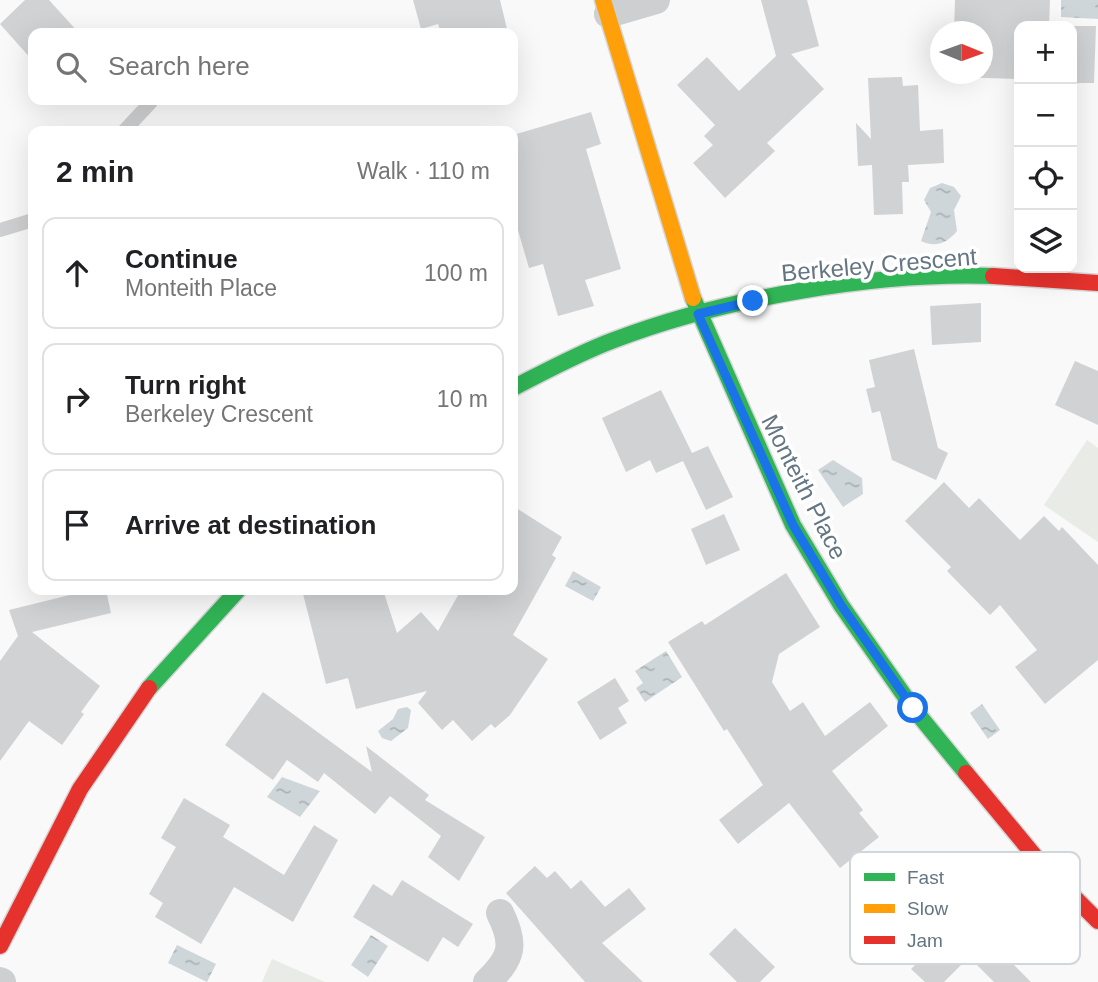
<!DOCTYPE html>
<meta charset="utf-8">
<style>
:root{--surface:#fff;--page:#f6f6f6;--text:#202124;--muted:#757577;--line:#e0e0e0}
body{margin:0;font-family:Helvetica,sans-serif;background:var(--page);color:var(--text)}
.controls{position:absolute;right:21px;top:21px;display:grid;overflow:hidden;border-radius:14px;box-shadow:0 7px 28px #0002}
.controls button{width:63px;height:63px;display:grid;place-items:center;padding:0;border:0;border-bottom:2px solid var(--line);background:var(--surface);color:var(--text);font:35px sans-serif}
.compass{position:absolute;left:930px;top:21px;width:63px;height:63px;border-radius:50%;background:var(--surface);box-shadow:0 7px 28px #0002;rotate:91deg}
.stop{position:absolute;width:21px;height:21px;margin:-16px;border:5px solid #1a73e8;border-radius:50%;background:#fff}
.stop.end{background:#1a73e8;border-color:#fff;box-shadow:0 2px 7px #0008}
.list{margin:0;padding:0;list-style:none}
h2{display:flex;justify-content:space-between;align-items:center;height:91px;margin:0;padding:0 28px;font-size:30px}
h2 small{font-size:23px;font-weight:400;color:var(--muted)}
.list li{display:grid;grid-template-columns:46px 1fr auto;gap:21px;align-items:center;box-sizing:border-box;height:112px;margin:0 14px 14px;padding:0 14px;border:2px solid var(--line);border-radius:14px}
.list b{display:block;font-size:26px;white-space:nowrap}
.list p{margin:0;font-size:23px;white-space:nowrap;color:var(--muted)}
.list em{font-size:23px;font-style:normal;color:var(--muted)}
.icon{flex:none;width:38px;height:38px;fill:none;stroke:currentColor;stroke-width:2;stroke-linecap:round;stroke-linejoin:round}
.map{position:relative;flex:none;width:1098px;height:982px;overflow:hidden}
.search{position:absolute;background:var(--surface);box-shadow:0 7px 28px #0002;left:28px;top:28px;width:490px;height:77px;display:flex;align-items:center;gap:18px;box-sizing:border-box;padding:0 24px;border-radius:14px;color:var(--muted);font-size:26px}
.panel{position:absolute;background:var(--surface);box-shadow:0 7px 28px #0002;left:28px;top:126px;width:490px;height:469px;border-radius:14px}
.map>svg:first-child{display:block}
.pitch{fill:#e8ebe6}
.water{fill:url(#water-ripples)}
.building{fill:#d0d2d3}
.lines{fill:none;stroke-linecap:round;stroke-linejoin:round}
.fast-casing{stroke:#d5d6d7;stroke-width:19}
.slow-casing{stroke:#d5d6d7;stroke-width:19}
.jam-casing{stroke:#d5d6d7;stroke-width:19}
.lane{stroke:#cecfd0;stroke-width:14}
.street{stroke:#cecfd0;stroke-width:28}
.fast{stroke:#30b455;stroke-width:16}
.slow{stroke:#ff9f0a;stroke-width:16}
.jam{stroke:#e5322d;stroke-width:16}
.route{stroke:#1a73e8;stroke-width:9}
.labels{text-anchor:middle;stroke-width:7;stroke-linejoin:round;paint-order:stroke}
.street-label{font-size:24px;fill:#657683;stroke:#fff}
.key{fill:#fff;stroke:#d1d6da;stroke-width:2}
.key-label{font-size:19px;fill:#657683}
</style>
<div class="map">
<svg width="1098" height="982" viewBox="0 0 1098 982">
<defs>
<pattern id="water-ripples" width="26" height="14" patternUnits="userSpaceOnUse" patternTransform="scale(1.75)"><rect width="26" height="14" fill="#ced6d9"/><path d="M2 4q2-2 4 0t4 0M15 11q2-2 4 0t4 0" fill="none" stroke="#abb2b5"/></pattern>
</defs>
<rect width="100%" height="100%" fill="#f9f9f9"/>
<g class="pitch">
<path d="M 1087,440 L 1098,448 L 1098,542 L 1044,505 Z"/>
<path d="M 272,959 L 325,982 L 262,982 Z"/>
</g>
<g class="water">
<path d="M 1061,0 L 1098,0 L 1098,19 L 1061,17 Z"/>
<path d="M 942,183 L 954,187 L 961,196 L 954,210 L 957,231 C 947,243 936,248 921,241 L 931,212 L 924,200 L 930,188 Z"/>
<path d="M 833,460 L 862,478 L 863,494 L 843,507 L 818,470 Z"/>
<path d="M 573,571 L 601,587 L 593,601 L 565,586 Z"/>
<path d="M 666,651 L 682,677 L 645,702 L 636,688 L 643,683 L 635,671 Z"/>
<path d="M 982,704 L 1000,730 L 988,739 L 970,713 Z"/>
<path d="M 407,707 L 411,710 L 408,728 L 391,741 L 382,738 L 378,731 L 393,719 L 398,709 Z"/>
<path d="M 282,777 L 320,791 L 300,817 L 267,797 Z"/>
<path d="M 886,924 L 896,935 L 885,944 L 897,957 L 888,965 L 861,935 L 871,926 L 877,932 Z"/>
<path d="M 371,935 L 388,946 L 368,977 L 351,965 Z"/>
<path d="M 177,945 L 216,964 L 207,982 L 168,963 Z"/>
</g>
<g class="building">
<path d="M 25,0 L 49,0 L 79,33 L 33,33 L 33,61 L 0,24 Z"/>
<path d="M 413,0 L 500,0 L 508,33 L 441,33 L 438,24 L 421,29 Z"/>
<path d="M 761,0 L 807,0 L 819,46 L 791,54 L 824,89 L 767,143 L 775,151 L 725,198 L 693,163 L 713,145 L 704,136 L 715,125 L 677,85 L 707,57 L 739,91 L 776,56 Z"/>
<path d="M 955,0 L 1050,0 L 1049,26 L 1019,26 L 1019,79 L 953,77 L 953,74 L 983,74 L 983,32 L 954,32 Z"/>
<path d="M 1072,26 L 1096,26 L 1094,83 L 1072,83 Z"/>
<path d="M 902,77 L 903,86 L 918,85 L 920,131 L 943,129 L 944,163 L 908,165 L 909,182 L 902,182 L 903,214 L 874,215 L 872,165 L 858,166 L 856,123 L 871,139 L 868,78 Z"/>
<path d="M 591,112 L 601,144 L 586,149 L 621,269 L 585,280 L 594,306 L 558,316 L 543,264 L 529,268 L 513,213 L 513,135 Z"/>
<path d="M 981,303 L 981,342 L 932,345 L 930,306 Z"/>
<path d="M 914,349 L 938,448 L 948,453 L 936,480 L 892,460 L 880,411 L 872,413 L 866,389 L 875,387 L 869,360 Z"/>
<path d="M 1075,361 L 1098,371 L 1098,425 L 1055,405 Z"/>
<path d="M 661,390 L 692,453 L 708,446 L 733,497 L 706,510 L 683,461 L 656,473 L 650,460 L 626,472 L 602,418 Z"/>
<path d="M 944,482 L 969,508 L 979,498 L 1020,540 L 1044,516 L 1059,531 L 1062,527 L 1098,565 L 1098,660 L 1045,704 L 1015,667 L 1037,650 L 1000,605 L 990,615 L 947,571 L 951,567 L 905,521 Z"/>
<path d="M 513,506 L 562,537 L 552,555 L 556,558 L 513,635 L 548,659 L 510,715 L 495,728 L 491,724 L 472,741 L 453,720 L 442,730 L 418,703 L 427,691 L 356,709 L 348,678 L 326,684 L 302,590 L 383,590 L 397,633 L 421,612 L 438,631 L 461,590 L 513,590 Z"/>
<path d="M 724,514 L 740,550 L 706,565 L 691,529 Z"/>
<path d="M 786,573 L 820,627 L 779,654 L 772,682 L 790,711 L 803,702 L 825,736 L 870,702 L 888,726 L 832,771 L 863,810 L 859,813 L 879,837 L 840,868 L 789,803 L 738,844 L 719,820 L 763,785 L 727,729 L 724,731 L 668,642 L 702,621 L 705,625 Z"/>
<path d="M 90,590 L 106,590 L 111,613 L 32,632 L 100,686 L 81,712 L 84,714 L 62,745 L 29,721 L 0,761 L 0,661 L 18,636 L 9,610 Z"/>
<path d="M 615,678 L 629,701 L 618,708 L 627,723 L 600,740 L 577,702 Z"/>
<path d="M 263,692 L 372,772 L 366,746 L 429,795 L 425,800 L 485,837 L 459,881 L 428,857 L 441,836 L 390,796 L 375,814 L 324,773 L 318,782 L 287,760 L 273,780 L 225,745 Z"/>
<path d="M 184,798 L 230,825 L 223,837 L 284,875 L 314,825 L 338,840 L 293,922 L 234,887 L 201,944 L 155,917 L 163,903 L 149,894 L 176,847 L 161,838 Z"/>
<path d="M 535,866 L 547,878 L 555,871 L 571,889 L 581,880 L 605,907 L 629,888 L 646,909 L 602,943 L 643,982 L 585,982 L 506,893 Z"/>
<path d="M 911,873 L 966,927 L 971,922 L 1031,982 L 994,982 L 969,957 L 944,982 L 925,982 L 911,969 L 916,964 L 910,958 L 912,956 L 899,943 L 917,925 L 888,895 Z"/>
<path d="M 402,880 L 473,924 L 458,947 L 443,937 L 428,962 L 353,917 L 373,884 L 392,896 Z"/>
<path d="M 735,928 L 775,967 L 760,982 L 737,982 L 709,954 Z"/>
</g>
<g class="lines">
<g class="fast-casing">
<g id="fast">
<path d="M 693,298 L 793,525 L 841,605 L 913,708 L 966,773"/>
<path d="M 513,388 C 546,371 579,353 614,340 C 724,298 876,272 993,276"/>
<path d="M 149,688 L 238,590"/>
</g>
</g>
<g class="slow-casing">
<path id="slow" d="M 603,0 L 693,298"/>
</g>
<g class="jam-casing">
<g id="jam">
<path d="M 993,276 L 1098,283"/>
<path d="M 966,773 L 1043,866 L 1098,921"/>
<path d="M 0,946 L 80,789 L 149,688"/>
</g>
</g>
<g class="lane">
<path d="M 124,131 L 151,102"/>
<path d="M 0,230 L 33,220"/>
</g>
<g class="street">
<path d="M 608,14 L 656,0"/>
<path d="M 0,981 L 2,982"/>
<path d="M 487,982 C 512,958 516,945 500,913"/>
</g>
<use href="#fast" class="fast"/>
<use href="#slow" class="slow"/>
<use href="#jam" class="jam"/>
</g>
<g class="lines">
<path class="route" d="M 753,301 L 698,314 L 793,525 L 841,605 L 913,708"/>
</g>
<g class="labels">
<g class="street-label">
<text transform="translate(879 265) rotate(-5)" y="8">Berkeley Crescent</text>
<text transform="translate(804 487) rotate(63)" y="8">Monteith Place</text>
</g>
</g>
<rect x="850" y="852" width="230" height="112" rx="10" class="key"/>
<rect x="864" y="873" width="31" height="8" fill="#30b455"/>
<rect x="864" y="904" width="31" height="9" fill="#ff9f0a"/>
<rect x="864" y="936" width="31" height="8" fill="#e5322d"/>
<g class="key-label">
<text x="907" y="884">Fast</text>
<text x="907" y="915">Slow</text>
<text x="907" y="947">Jam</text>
</g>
</svg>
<div class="controls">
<button>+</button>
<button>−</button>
<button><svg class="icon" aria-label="locate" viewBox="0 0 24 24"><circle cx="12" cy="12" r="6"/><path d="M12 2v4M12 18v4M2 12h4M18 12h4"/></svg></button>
<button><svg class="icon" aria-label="layers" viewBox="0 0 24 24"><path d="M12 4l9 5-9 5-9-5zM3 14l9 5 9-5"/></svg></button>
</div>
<svg class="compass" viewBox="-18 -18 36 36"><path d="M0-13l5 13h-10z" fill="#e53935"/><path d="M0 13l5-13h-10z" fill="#757577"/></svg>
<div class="stop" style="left:913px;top:708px"></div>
<div class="stop end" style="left:753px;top:301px"></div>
<div class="search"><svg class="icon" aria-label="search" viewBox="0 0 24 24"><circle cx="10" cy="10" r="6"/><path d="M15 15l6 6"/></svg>Search here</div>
<section class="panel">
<h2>2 min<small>Walk · 110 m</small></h2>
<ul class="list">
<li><svg class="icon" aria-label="ahead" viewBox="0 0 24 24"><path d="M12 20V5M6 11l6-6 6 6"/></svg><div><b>Continue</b><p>Monteith Place</p></div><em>100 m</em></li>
<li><svg class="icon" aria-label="right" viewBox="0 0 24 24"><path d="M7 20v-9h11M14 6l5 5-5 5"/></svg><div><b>Turn right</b><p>Berkeley Crescent</p></div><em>10 m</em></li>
<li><svg class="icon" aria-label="arrive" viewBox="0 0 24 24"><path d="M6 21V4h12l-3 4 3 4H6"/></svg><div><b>Arrive at destination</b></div></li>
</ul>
</section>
</div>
